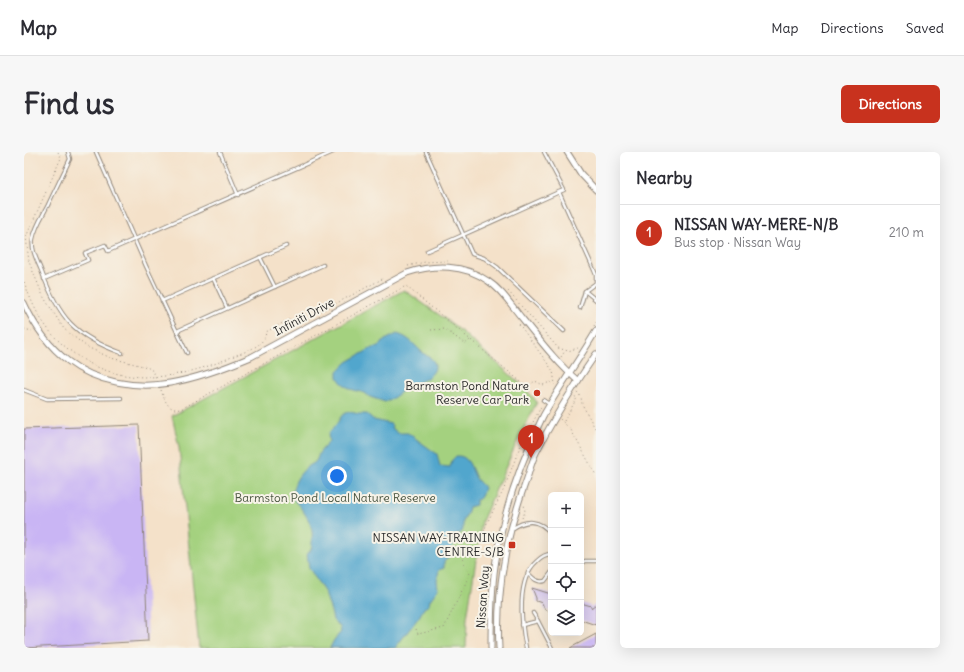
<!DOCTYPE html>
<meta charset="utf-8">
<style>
:root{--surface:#fff;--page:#f7f7f7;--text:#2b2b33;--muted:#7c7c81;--line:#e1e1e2;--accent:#c8321e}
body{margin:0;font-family:Delius,sans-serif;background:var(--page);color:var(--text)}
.controls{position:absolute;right:12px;bottom:12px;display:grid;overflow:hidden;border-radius:6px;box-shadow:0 4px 16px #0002}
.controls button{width:36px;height:36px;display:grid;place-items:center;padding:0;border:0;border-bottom:1px solid var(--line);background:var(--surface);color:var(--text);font:20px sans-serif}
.you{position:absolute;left:313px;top:324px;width:14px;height:14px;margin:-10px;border:3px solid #fff;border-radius:50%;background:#1a73e8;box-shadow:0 0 0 6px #1a73e833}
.badge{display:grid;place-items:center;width:26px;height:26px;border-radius:50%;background:var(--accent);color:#fff;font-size:13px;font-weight:700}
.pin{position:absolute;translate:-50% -33px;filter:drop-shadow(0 1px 2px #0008)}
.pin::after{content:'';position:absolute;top:21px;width:14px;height:12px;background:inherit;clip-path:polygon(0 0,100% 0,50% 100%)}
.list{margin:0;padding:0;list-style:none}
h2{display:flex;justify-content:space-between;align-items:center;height:52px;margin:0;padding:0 16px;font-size:17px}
h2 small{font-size:13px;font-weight:400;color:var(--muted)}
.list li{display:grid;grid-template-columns:26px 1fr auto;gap:12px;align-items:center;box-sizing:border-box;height:56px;padding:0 16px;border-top:1px solid var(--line)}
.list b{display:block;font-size:15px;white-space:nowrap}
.list p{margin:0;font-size:13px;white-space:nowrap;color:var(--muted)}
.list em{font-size:13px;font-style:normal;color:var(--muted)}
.icon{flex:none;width:22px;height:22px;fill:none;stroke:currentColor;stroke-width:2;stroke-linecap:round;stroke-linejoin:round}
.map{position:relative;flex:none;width:572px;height:496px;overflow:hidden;border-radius:6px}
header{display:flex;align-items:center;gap:24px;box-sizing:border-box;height:56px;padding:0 20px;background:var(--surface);border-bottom:1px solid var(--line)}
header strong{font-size:19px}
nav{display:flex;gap:22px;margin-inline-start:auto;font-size:14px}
.intro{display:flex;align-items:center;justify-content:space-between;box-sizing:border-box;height:96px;padding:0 24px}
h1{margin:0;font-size:28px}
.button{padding:10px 18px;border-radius:6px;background:var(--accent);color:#fff;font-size:14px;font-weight:700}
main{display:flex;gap:24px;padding:0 24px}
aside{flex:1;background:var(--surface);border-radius:6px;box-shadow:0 4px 16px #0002}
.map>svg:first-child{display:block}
.green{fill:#a4d17f;stroke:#687e55}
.water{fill:#51a6cd;stroke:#3e687c}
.building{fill:#c9b5f4}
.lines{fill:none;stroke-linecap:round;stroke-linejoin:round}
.service-casing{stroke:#90867a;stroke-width:4.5}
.minor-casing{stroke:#90867a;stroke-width:7}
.path{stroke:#90867a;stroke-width:1;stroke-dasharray:1 3;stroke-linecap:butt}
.service{stroke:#fff;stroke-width:2.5}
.minor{stroke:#fff;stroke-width:5}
.poi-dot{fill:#c8321e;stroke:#f7f3e8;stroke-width:1.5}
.labels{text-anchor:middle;stroke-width:4;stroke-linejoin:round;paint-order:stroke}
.street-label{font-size:12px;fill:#2b2b2b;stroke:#f7f3e8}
.poi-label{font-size:12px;fill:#2b2b2b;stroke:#f7f3e8;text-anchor:end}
.park-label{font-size:12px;fill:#495440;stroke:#f7f3e8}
</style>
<header>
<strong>Map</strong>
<nav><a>Map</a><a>Directions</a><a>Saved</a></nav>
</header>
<div class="intro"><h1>Find us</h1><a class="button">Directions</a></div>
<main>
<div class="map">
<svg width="572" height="496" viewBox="0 0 572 496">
<rect width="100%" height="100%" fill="#f7f3e8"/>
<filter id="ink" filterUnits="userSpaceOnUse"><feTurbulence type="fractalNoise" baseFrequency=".025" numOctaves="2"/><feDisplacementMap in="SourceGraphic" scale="8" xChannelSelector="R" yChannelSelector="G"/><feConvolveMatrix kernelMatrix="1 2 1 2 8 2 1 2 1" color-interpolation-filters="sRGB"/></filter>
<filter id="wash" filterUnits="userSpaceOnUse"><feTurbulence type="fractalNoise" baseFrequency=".012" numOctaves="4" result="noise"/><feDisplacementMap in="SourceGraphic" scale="16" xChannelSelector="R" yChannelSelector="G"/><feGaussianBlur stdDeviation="0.9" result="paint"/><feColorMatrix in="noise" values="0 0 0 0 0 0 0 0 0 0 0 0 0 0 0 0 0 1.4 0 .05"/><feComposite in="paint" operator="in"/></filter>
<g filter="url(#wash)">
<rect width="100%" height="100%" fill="#f4e1c9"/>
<path class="green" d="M 380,138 L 431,174 L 499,234 L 513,250 L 492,292 L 458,369 L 443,466 L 442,496 L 175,496 L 155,295 L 148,264 Z"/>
<g class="water">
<path d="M 373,182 C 385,185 389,192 398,200 C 403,205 411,206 411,215 C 411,219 407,223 404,225 C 398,230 391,231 384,235 C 376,240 371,246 361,250 L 346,245 L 341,241 L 326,237 L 317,230 L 314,225 L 314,219 L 323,210 L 348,196 L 355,195 L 359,189 Z"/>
<path d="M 326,260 L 335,262 L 343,262 L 350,268 L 367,272 L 369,277 L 374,281 L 384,281 L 413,302 L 416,314 L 426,315 L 428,308 L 432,304 C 447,303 447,320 454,329 C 456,331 459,333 460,336 C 458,341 458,347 452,348 L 452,353 L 445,355 L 443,362 L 439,369 L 439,378 L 431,384 L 432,391 L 425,398 L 428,401 L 420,410 L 420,416 L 415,418 L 413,428 L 414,437 L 406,448 L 405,453 L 400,456 L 395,465 L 371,496 L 306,496 L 310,488 L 317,480 L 316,475 L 309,468 L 307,459 L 301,441 L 285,416 L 283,402 C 288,398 288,395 288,389 C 290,376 284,365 276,355 C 273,351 269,348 269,343 C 268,333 275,322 282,316 C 285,313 290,312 292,309 C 294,306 294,303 296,300 C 299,296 303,293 305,289 L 304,282 C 306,279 309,277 311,274 C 317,267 316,261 326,260 Z"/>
</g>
<g id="blocks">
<g class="building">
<path d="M 115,273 L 124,489 L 0,496 L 0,277 Z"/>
<path d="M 508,436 L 527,442 L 527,459 L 521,458 L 518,451 L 512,449 L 512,446 Z"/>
<path d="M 557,451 L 567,454 L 567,456 L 572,452 L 572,473 L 557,468 Z"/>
<path d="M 572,482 L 572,496 L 546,496 Z"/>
</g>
</g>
</g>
<g filter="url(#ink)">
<use href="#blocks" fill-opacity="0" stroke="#90867a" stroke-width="1"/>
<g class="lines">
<g class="service-casing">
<g id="service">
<path d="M 44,0 L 46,7 C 39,22 31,38 24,53 C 19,63 11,75 9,87 C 7,98 13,108 17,118 C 35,166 50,184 98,201"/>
<path d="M 72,0 L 122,114 L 163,201"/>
<path d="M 196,0 L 214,43"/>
<path d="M 402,0 L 448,102 L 460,106 L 473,115 L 540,179"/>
<path d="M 520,0 L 540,38 L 535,40"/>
<path d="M 403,99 L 535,40 L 570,118 L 572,123 L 572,131 L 561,139 L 572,148"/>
<path d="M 236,105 L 251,135"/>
<path d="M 189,126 L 203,156"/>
<path d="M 20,127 L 64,108 L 61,101 L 81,93 L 84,99 L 309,0"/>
<path d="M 138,149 L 262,94"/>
<path d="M 556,156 L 561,139"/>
<path d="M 153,179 L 299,113"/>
<path d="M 0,238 L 23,247 L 97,246"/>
<path d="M 519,248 L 525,252"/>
<path d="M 488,377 C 502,367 516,367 527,382"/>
<path d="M 557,411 L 561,409 L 572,409"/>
<path d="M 504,421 C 509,426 513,431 521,429 L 527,421"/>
<path d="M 509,461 L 514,469"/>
<path d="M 498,473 L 514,469 L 528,496"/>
<path d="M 502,496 C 497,471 492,427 513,409 C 517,405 522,402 527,402"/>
</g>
</g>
<g class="minor-casing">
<g id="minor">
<path d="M 543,0 L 557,22 L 572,38"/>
<path d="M 0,151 C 10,173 24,194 44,209 C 71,230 112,237 146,231 C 174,226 201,216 227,205 L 383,121 C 410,112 440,112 464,129 C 478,138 487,153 497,165 C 515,187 532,210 554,229"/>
<path d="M 467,496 C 467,469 467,441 471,414 C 478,363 496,311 519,264 C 535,235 555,208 572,179"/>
<path d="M 475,496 C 472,440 482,384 501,332 C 505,322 507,311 512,301 C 529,266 550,234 572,202"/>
</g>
</g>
<g class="path">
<path d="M 34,0 L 37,6 L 2,85 L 5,110 L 19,144 L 40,177 L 63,195 L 87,206 L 123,215 L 129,219 L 132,226"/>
<path d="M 384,114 L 401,110 L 424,109"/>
<path d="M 0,130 C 6,146 12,161 22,174 C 30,186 43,197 55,205 C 103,237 160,226 210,204 C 222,199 240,195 242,180 L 266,167 L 275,169 L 281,168 L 360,126"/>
<path d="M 484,139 L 534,196 L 544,199 L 554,196"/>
<path d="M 495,172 L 529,219 L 531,232"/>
<path d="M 570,174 L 572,170"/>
<path d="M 0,177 L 8,179"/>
<path d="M 407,178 L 421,177 L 441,192 L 446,188"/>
<path d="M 537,205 L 541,199"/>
<path d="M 137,238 C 141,249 144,259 157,257 L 382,134 L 503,235 L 511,229 L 519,233 L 526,230 L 531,232"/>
<path d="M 553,240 L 557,245 L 558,252 L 572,278"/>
<path d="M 536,267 L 547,278 L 572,323"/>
<path d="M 540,269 L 553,246 L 550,244"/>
<path d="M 498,366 L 501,360 L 500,352"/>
<path d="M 392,477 L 394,482 L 420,476 L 446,422 L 440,413 L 439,406 L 459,382 L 463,371 L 480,337 L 495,297 L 518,253"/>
</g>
<use href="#service" class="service"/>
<use href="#minor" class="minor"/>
</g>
</g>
<g class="poi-dot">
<circle cx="513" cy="241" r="4"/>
<rect x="484" y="389" width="8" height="8" rx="2"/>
</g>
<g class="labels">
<g class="street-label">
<text transform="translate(280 165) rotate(-28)" y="4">Infiniti Drive</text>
<text transform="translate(459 445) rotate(-86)" y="4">Nissan Way</text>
</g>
<g class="poi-label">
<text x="505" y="238">Barmston Pond Nature<tspan x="505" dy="14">Reserve Car Park</tspan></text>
<text x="480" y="390">NISSAN WAY-TRAINING<tspan x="480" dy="14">CENTRE-S/B</tspan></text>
</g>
<g class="park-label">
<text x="311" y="350">Barmston Pond Local Nature Reserve</text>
</g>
</g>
</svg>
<div class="controls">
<button>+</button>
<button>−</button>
<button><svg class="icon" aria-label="locate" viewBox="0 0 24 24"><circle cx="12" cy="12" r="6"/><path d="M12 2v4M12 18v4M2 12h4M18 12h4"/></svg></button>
<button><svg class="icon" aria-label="layers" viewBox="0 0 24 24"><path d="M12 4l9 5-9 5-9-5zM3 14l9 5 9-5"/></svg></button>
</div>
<div class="you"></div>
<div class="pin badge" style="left:507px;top:306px">1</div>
</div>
<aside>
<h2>Nearby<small></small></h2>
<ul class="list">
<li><span class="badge">1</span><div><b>NISSAN WAY-MERE-N/B</b><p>Bus stop · Nissan Way</p></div><em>210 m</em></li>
</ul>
</aside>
</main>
